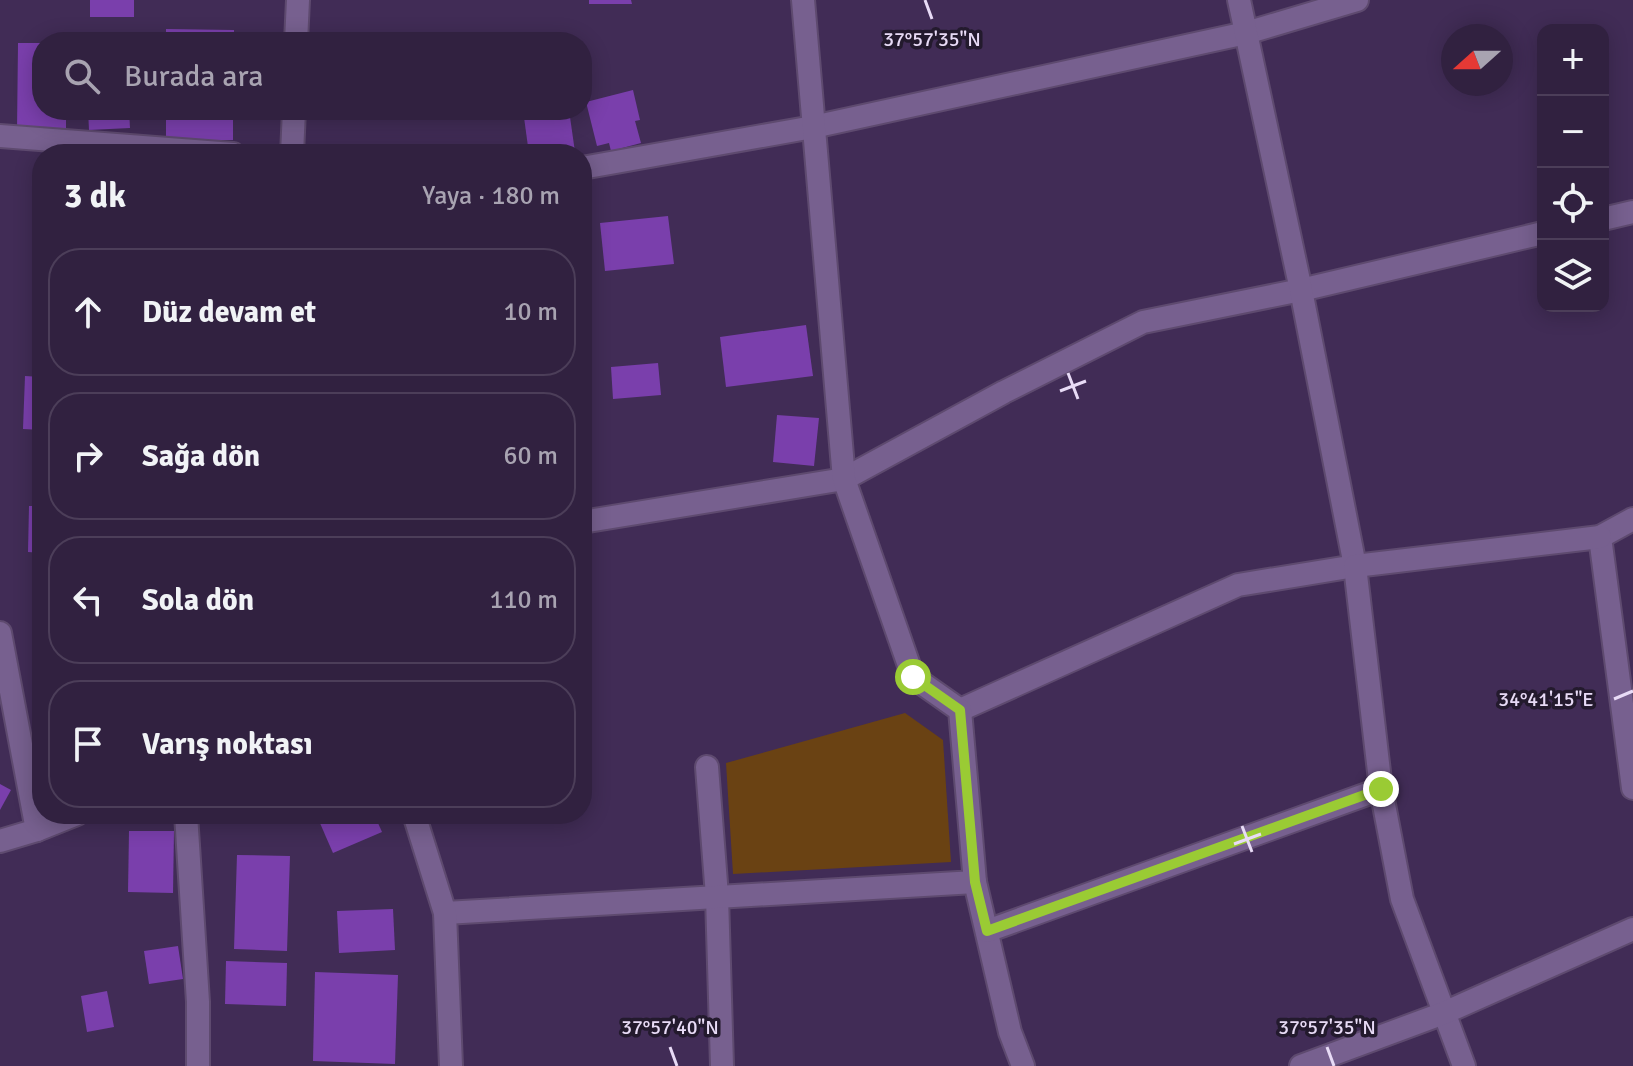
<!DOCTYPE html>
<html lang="tr">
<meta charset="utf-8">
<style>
:root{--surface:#312140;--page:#392947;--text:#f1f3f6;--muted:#a8a3b1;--line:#4c3e59}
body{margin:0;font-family:Signika,sans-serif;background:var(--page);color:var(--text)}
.controls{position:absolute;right:24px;top:24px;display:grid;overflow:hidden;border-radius:16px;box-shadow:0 4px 20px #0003}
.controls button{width:72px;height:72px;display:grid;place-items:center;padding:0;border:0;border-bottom:2px solid var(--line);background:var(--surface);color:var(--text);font:40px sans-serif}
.compass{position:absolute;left:1441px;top:24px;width:72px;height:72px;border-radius:50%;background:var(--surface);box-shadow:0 4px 20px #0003;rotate:249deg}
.stop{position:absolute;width:24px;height:24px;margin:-18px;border:6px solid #9acb34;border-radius:50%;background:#fff}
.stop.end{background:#9acb34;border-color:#fff;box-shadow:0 2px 8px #0008}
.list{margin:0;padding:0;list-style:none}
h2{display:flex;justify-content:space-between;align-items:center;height:104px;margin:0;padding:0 32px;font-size:34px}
h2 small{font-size:26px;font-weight:400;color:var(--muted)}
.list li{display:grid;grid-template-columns:52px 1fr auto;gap:24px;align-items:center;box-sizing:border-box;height:128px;margin:0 16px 16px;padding:0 16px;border:2px solid var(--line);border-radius:32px}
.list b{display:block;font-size:30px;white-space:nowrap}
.list em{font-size:26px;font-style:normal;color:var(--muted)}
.icon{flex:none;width:44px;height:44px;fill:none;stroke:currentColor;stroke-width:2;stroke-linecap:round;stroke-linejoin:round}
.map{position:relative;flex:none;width:1633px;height:1066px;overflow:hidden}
.search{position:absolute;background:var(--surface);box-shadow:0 4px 20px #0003;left:32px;top:32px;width:560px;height:88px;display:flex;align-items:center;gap:20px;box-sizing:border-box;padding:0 28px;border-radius:32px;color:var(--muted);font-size:30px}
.panel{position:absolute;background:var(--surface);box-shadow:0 4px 20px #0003;left:32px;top:144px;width:560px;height:680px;border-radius:32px}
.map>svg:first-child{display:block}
.green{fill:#6a4213}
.building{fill:#7a3fac}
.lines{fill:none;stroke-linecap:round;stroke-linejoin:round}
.minor-casing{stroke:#5e4a6f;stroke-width:26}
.tertiary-casing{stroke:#5e4a6f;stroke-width:26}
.minor{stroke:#77608f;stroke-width:22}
.tertiary{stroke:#77608f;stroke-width:22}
.route{stroke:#9acb34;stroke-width:10}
.ticks{fill:none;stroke:#e8dbf6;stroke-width:3}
.ticks-label{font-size:20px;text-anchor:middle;fill:#e8dbf6;stroke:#231a2d;stroke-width:7;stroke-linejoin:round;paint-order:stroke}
</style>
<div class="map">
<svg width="1633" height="1066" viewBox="0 0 1633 1066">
<rect width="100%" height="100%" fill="#412c56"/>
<path class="green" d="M 905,713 L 943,740 L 951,862 L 733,874 L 726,763 Z"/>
<g class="building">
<rect x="90" y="0" width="44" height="17"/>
<path d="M 589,0 L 631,0 L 632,4 L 589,4 Z"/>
<path d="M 166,29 L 234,30 L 234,42 L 166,42 Z"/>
<path d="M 18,43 L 42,43 L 42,110 L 66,110 L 66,131 L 17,130 Z"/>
<path d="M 633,90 L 640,120 L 635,121 L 641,143 L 611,151 L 609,143 L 597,146 L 586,102 Z"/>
<path d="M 88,110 L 129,110 L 130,128 L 89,130 Z"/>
<rect x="166" y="110" width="67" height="30"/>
<path d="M 523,110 L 569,110 L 575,152 L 529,154 Z"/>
<path d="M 668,216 L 674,264 L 605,271 L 600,223 Z"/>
<path d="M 806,325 L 813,376 L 726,387 L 720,337 Z"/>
<path d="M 658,363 L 661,395 L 613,399 L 611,367 Z"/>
<path d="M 25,376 L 42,377 L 42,430 L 23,429 Z"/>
<path d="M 777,415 L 819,418 L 814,466 L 773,462 Z"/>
<path d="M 29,506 L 42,506 L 42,553 L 28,552 Z"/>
<path d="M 37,618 L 42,618 L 42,638 L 40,638 Z"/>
<path d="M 0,784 L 11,790 L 0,810 Z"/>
<path d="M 316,814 L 374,814 L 382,832 L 333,853 Z"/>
<path d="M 129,831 L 174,831 L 173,893 L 128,892 Z"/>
<path d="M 237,855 L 290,856 L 287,951 L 234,949 Z"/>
<path d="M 393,909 L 395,950 L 339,953 L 337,911 Z"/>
<path d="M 178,946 L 183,979 L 149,984 L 144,951 Z"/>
<path d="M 226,961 L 287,963 L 286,1006 L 225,1004 Z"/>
<path d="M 315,972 L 398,975 L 395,1064 L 313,1061 Z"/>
<path d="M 107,991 L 114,1027 L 87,1032 L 81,996 Z"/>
</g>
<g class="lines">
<g class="minor-casing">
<g id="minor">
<path d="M 0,136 L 233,154"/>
<path d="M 582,168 L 813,127 L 1246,33 L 1357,0"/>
<path d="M 1603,219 L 1633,212"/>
<path d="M 1633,519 L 1600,537 L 1633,788"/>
<path d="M 582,522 L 844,479 L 1004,392 L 1143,322 L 1301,290 L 1543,233"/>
<path d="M 0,633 L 37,830"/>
<path d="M 960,710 L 1238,585 L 1355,566 L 1301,290 L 1239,0"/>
<path d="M 707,767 L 717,896 L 722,1066"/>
<path d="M 1381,789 L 1402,899 L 1464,1066"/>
<path d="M 186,814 L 198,1002 L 198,1066"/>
<path d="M 0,841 L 37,830 L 77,814"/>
<path d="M 975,882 L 1010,1032 L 1023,1066"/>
<path d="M 445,913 L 975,882 L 960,710 L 913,677 L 844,479 L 803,0"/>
<path d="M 987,931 L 1381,789 L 1355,566 L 1600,537"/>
<path d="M 1301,1066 L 1444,1013 L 1633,929"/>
</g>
</g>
<g class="tertiary-casing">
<g id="tertiary">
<path d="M 296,42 L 298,0"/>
<path d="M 292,154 L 294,110"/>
<path d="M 414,814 L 445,913 L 451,1066"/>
</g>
</g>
<use href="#minor" class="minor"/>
<use href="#tertiary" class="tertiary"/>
</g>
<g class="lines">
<path class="route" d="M 913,677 L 960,710 L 975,882 L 987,931 L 1381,789"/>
</g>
<path class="ticks" d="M 925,0 L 932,19M 1068,373 L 1078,399M 1060,391 L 1086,381M 1614,699 L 1633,691M 1242,826 L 1252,852M 1234,844 L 1261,834M 670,1047 L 677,1066M 1327,1047 L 1334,1066"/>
<g class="ticks-label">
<text x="932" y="46">37°57'35"N</text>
<text x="1546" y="706">34°41'15"E</text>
<text x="670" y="1034">37°57'40"N</text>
<text x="1327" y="1034">37°57'35"N</text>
</g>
</svg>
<div class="controls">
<button>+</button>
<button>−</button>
<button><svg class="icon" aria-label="locate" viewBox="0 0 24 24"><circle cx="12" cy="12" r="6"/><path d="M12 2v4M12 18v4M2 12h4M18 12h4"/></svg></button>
<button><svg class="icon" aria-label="layers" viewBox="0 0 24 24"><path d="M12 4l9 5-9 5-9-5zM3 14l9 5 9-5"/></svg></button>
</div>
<svg class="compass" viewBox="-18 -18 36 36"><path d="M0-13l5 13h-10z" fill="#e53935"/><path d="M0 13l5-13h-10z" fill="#a8a3b1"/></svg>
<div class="stop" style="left:913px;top:677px"></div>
<div class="stop end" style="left:1381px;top:789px"></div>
<div class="search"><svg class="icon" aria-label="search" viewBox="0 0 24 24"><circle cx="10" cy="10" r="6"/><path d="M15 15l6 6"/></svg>Burada ara</div>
<section class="panel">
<h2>3 dk<small>Yaya · 180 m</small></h2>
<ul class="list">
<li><svg class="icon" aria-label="ahead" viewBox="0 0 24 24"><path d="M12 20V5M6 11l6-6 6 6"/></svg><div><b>Düz devam et</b></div><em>10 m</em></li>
<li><svg class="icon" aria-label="right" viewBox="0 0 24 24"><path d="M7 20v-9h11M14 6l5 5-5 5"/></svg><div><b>Sağa dön</b></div><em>60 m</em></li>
<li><svg class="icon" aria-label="left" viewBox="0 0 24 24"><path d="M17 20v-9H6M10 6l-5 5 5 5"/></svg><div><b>Sola dön</b></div><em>110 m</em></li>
<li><svg class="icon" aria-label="arrive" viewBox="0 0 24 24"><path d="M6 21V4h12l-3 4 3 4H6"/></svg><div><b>Varış noktası</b></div></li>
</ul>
</section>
</div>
